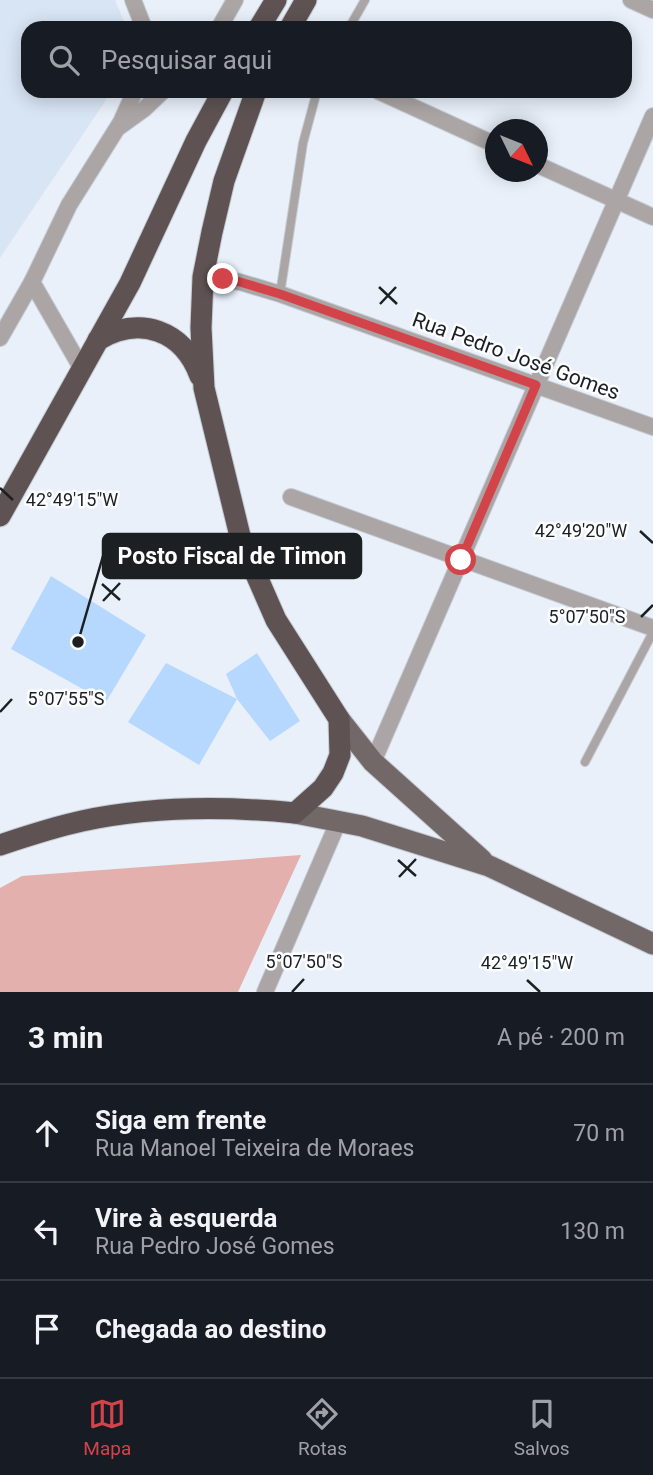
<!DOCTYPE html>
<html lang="pt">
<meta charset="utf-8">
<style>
:root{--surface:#171b24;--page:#242831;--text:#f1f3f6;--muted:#9ea1a6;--line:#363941;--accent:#d3434a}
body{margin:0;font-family:Roboto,sans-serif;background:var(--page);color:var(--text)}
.compass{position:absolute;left:485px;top:119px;width:63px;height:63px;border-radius:50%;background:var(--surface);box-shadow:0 4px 18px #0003;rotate:133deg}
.stop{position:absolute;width:21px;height:21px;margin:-16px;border:5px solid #d3434a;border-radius:50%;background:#fff}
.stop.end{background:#d3434a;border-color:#fff;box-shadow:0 2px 7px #0008}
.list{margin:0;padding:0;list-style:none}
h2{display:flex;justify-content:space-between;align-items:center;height:91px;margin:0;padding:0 28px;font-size:30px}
h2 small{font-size:23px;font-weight:400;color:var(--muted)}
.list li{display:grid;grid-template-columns:46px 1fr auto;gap:21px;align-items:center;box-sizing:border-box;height:98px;padding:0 28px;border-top:2px solid var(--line)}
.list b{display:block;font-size:26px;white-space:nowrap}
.list p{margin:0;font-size:23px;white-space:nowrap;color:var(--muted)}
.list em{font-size:23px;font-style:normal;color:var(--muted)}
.icon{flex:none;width:38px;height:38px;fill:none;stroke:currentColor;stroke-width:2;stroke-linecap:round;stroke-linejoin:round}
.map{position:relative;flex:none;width:653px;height:992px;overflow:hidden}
.search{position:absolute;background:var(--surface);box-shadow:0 4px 18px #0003;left:21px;right:21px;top:21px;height:77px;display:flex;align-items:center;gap:18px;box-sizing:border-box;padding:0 24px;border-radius:21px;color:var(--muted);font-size:26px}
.sheet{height:385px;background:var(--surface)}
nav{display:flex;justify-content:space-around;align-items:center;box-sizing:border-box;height:98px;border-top:2px solid var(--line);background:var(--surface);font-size:19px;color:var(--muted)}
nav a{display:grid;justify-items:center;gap:4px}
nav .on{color:var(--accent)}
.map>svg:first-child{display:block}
.built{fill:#d8e5f5}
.green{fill:#e4b0ae}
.building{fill:#b7d8fe}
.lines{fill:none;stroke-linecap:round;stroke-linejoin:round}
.lane-casing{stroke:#c4cbd3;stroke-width:10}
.street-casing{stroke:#c4cbd3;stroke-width:18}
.primary-casing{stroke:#c4cbd3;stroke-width:23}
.highway-casing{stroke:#c4cbd3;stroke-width:23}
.lane{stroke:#aba5a5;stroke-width:8}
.street{stroke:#aba5a5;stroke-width:16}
.primary{stroke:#736868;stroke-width:21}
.highway{stroke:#5e5352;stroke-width:21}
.route{stroke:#d3434a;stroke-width:9}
.ticks{fill:none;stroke:#1d2023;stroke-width:2.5}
.labels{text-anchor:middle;stroke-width:5;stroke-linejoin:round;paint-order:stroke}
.street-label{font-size:21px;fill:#1d2023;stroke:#fbfdff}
.ticks-label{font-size:18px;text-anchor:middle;fill:#1d2023;stroke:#fbfdff;stroke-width:5;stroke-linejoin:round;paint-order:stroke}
.leader{fill:none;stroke:#1d2023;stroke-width:2.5}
.callout-dot{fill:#1d2023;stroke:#fbfdff;stroke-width:2.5}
.callout{fill:#1d2023;stroke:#1d2023;stroke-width:2.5}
.callout-label{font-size:23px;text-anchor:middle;font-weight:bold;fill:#fff}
</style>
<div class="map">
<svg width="653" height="992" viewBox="0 0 653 992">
<rect width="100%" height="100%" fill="#e9f0fa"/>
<path class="built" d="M 0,0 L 115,0 L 127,28 L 28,28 L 28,91 L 112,91 L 0,258 Z"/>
<path class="green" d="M 301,855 L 238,992 L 0,992 L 0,888 L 22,876 Z"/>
<g class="building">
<path d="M 51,576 L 146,635 L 106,702 L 11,649 Z"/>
<path d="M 257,653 L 300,721 L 270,741 L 237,699 L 226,674 Z"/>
<path d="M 166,663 L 237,699 L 199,765 L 128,722 Z"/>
</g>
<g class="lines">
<g class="lane-casing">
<g id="lane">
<path d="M 349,28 L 365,0"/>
<path d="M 280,294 L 303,143 L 317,91"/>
<path d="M 585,762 L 653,632"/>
</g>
</g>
<g class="street-casing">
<g id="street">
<path d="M 133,0 L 144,28"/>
<path d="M 631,0 L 653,10"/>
<path d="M 219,28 L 235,0"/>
<path d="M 378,91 L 496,145"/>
<path d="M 119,127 L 144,109 L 163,91"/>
<path d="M 538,165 L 653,217"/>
<path d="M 203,277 L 240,282 L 280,294 L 653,427"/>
<path d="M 0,338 L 32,282"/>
<path d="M 82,369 L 32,282 L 69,205 L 121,122 L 135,91"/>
<path d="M 291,497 L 653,628"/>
<path d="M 373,762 L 653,116"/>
<path d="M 265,992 L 339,820"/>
</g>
</g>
<g class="primary-casing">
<g id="primary">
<path d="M 339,719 L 373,762 L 482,860"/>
<path d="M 295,813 L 362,826 L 489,866 L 653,944"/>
</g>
</g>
<g class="highway-casing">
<g id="highway">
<path d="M 259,28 L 276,0"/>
<path d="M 290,28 L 306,0"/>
<path d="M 98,340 C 140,315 183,330 200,376"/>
<path d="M 0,516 L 130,283 L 196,141 L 223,91"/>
<path d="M 0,845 C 27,836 54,827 82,821 C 152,806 224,806 295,813 L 323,788 L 333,773 L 340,755 L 339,719 L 276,620 L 241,540 L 204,388 L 201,328 L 203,277 L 212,232 L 224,181 L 256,91"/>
</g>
</g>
<use href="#lane" class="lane"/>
<use href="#street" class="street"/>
<use href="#primary" class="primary"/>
<use href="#highway" class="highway"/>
</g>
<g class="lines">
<path class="route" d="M 223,279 L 240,282 L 280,294 L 536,385 L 461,560"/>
</g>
<path class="ticks" d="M 379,287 L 397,304M 380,304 L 396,287M 0,488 L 13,500M 640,531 L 653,543M 102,584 L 120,600M 103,601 L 120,583M 641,617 L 653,605M 0,712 L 12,699M 398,860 L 416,876M 399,877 L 416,859M 527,980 L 540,992M 292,992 L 304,979"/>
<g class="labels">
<g class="street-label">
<text transform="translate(516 356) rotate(20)" y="7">Rua Pedro José Gomes</text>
</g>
</g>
<g class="ticks-label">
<text x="72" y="506">42°49'15"W</text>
<text x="581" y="537">42°49'20"W</text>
<text x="587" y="623">5°07'50"S</text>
<text x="66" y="705">5°07'55"S</text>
<text x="304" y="968">5°07'50"S</text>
<text x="527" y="969">42°49'15"W</text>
</g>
<path class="leader" d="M78 642L103 556"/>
<circle class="callout-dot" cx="78" cy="642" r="7"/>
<rect class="callout" x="103" y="534" width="258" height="44" rx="7"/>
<g class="callout-label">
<text x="232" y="564">Posto Fiscal de Timon</text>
</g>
</svg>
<svg class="compass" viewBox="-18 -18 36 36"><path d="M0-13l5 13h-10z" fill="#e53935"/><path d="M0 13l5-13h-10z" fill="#9ea1a6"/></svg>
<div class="stop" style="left:461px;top:560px"></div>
<div class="stop end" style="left:223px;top:279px"></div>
<div class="search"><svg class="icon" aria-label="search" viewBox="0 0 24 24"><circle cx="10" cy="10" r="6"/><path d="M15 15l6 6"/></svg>Pesquisar aqui</div>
</div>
<section class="sheet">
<h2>3 min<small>A pé · 200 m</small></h2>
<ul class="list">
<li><svg class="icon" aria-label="ahead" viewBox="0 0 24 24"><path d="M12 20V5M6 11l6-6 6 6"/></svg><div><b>Siga em frente</b><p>Rua Manoel Teixeira de Moraes</p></div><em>70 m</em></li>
<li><svg class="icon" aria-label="left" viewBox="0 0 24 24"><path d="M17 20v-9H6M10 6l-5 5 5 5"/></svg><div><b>Vire à esquerda</b><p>Rua Pedro José Gomes</p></div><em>130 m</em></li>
<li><svg class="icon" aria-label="arrive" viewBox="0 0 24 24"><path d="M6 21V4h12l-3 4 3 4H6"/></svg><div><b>Chegada ao destino</b></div></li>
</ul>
</section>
<nav>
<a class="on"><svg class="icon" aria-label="map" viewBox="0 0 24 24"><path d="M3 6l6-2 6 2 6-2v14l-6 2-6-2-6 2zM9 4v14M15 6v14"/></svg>Mapa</a>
<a><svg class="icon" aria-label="directions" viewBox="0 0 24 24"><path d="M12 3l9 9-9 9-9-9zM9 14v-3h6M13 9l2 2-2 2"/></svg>Rotas</a>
<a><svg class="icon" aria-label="saved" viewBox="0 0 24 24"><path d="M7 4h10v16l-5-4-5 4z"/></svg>Salvos</a>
</nav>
